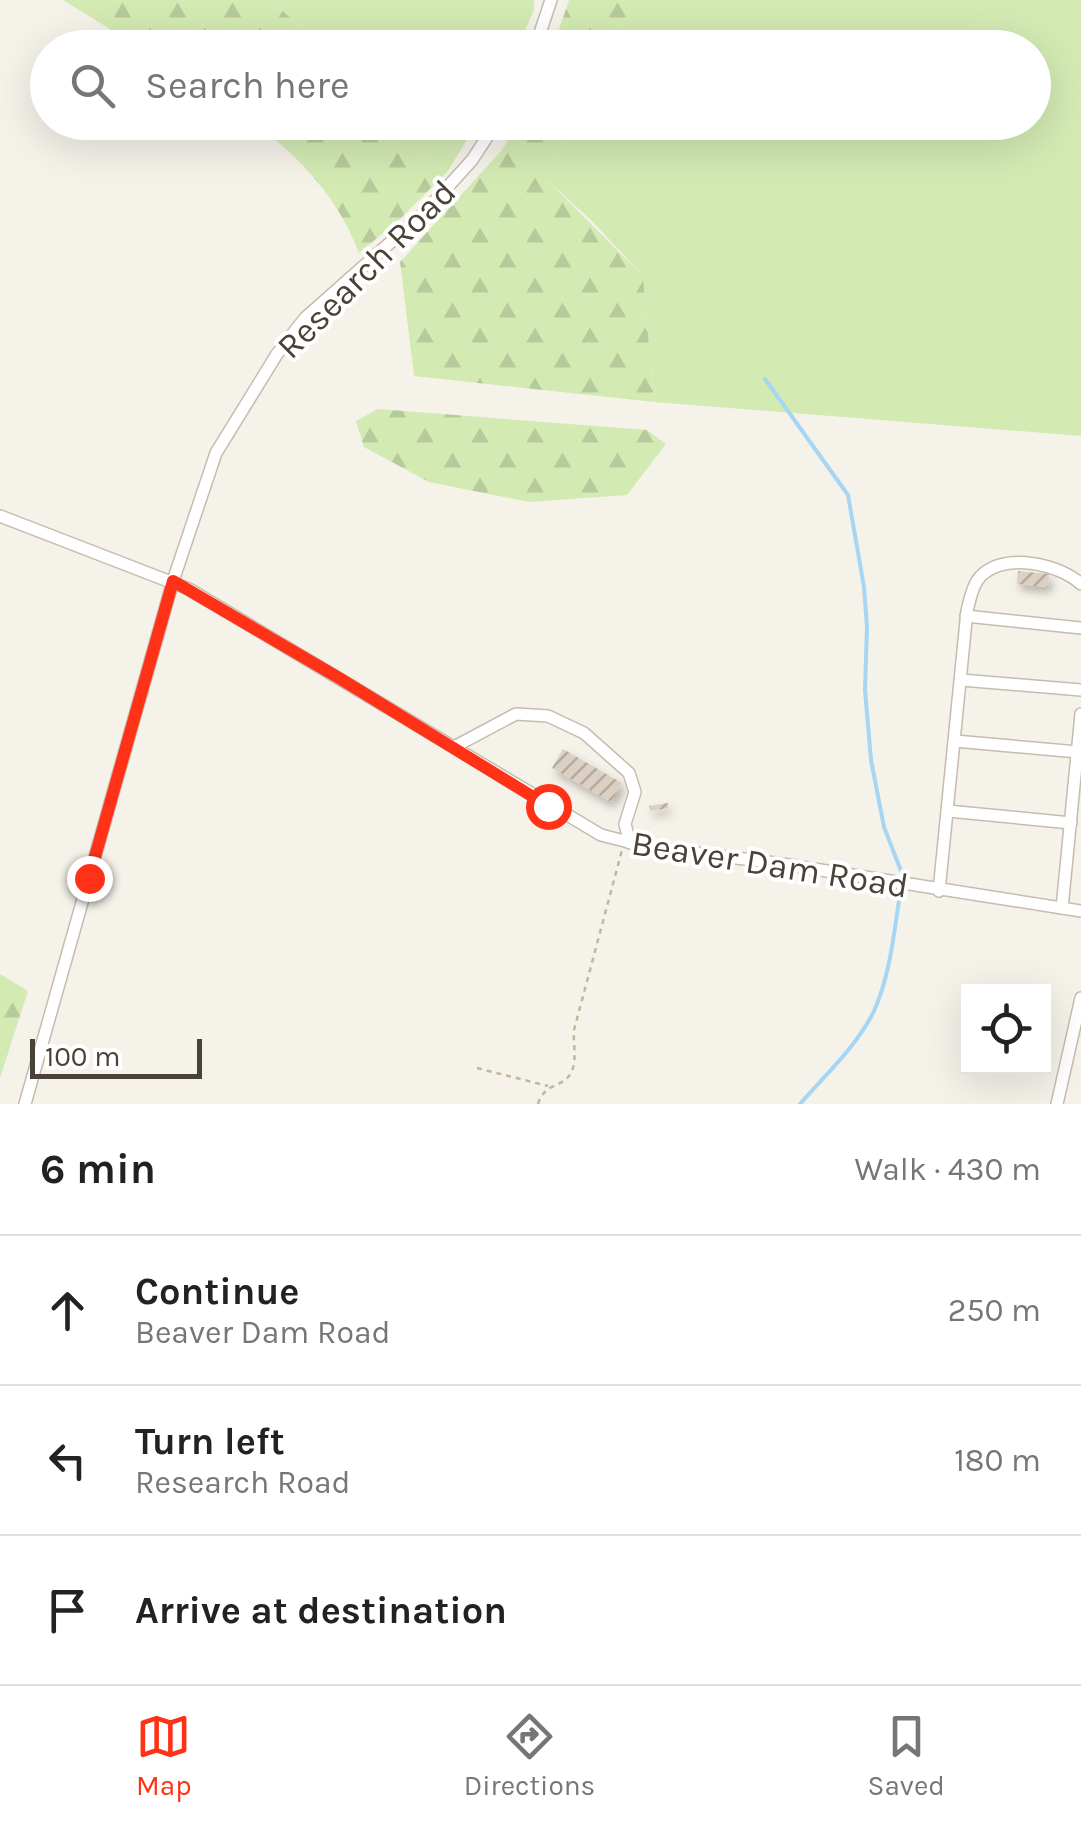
<!DOCTYPE html>
<meta charset="utf-8">
<style>
:root{--surface:#fff;--page:#f2f2f2;--text:#222;--muted:#767676;--line:#e0e0e0;--accent:#ff3218}
body{margin:0;font-family:Karla,sans-serif;background:var(--page);color:var(--text)}
.controls{position:absolute;right:30px;bottom:30px;display:grid;overflow:hidden;border-radius:0px;box-shadow:0 10px 40px #0002}
.controls button{width:90px;height:90px;display:grid;place-items:center;padding:0;border:0;border-bottom:2px solid var(--line);background:var(--surface);color:var(--text);font:50px sans-serif}
.scale{position:absolute;left:30px;bottom:25px;width:172px;box-sizing:border-box;padding-left:10px;border:5px solid #4a4238;border-top:0;font-size:28px;line-height:35px;white-space:nowrap;color:#4a4238;-webkit-text-stroke:8px #fff;paint-order:stroke}
.stop{position:absolute;width:30px;height:30px;margin:-22px;border:8px solid #ff3218;border-radius:50%;background:#fff}
.stop.end{background:#ff3218;border-color:#fff;box-shadow:0 2px 10px #0008}
.list{margin:0;padding:0;list-style:none}
h2{display:flex;justify-content:space-between;align-items:center;height:130px;margin:0;padding:0 40px;font-size:42px}
h2 small{font-size:32px;font-weight:400;color:var(--muted)}
.list li{display:grid;grid-template-columns:65px 1fr auto;gap:30px;align-items:center;box-sizing:border-box;height:150px;padding:0 40px;border-top:2px solid var(--line)}
.list b{display:block;font-size:38px;white-space:nowrap}
.list p{margin:0;font-size:32px;white-space:nowrap;color:var(--muted)}
.list em{font-size:32px;font-style:normal;color:var(--muted)}
.icon{flex:none;width:55px;height:55px;fill:none;stroke:currentColor;stroke-width:2;stroke-linecap:round;stroke-linejoin:round}
.map{position:relative;flex:none;width:1081px;height:1104px;overflow:hidden}
.search{position:absolute;background:var(--surface);box-shadow:0 10px 40px #0002;left:30px;right:30px;top:30px;height:110px;display:flex;align-items:center;gap:25px;box-sizing:border-box;padding:0 35px;border-radius:55px;color:var(--muted);font-size:38px}
.sheet{height:580px;background:var(--surface)}
nav{display:flex;justify-content:space-around;align-items:center;box-sizing:border-box;height:140px;border-top:2px solid var(--line);background:var(--surface);font-size:28px;color:var(--muted)}
nav a{display:grid;justify-items:center;gap:5px}
nav .on{color:var(--accent)}
.map>svg:first-child{display:block}
.grass{fill:#d3eab3}
.forest{fill:url(#forest-firs)}
.lines{fill:none;stroke-linecap:round;stroke-linejoin:round}
.stream{stroke:#a6d6f3;stroke-width:4}
.building{fill:url(#building-hatch);filter:url(#shadow)}
.minor-casing{stroke:#c5bcaf;stroke-width:14}
.path{stroke:#c4b59d;stroke-width:2.5;stroke-dasharray:5 5;stroke-linecap:butt}
.minor{stroke:#fff;stroke-width:11}
.route{stroke:#ff3218;stroke-width:12}
.labels{text-anchor:middle;stroke-width:8;stroke-linejoin:round;paint-order:stroke}
.street-label{font-size:35px;fill:#4a4238;stroke:#fff}
</style>
<div class="map">
<svg width="1081" height="1104" viewBox="0 0 1081 1104">
<defs>
<pattern id="forest-firs" width="22" height="20" patternUnits="userSpaceOnUse" patternTransform="scale(2.5)"><rect width="22" height="20" fill="#d3eab3"/><path d="M5 1l3.5 6h-7zM16 11l3.5 6h-7z" fill="#b7ca9b"/></pattern>
<pattern id="building-hatch" width="6" height="6" patternUnits="userSpaceOnUse" patternTransform="scale(2.5)"><rect width="6" height="6" fill="#dbd0c2"/><path d="M-1 1l2-2M0 6l6-6M5 7l2-2" fill="none" stroke="#b4aa9f"/></pattern>
<filter id="shadow"><feDropShadow dx="3.5" dy="6" stdDeviation="5" flood-color="#0004"/></filter>
</defs>
<rect width="100%" height="100%" fill="#f5f2ea"/>
<g class="grass">
<path d="M 271,0 L 534,0 L 534,10 L 517,48 L 312,47 L 300,27 Z"/>
<path d="M 634,0 L 1081,0 L 1081,436 L 654,402 L 643,276 L 592,221 L 547,180 L 575,123 L 1034,122 L 1034,48 L 611,47 Z"/>
<path d="M 369,123 L 477,123 L 448,171 L 419,152 L 378,137 Z"/>
</g>
<g class="forest">
<path d="M 63,0 L 271,0 L 300,27 L 312,47 L 139,47 Z"/>
<path d="M 569,0 L 634,0 L 611,47 L 553,47 Z"/>
<path d="M 254,123 L 369,123 L 378,137 L 419,152 L 448,171 L 399,220 L 359,253 C 339,199 300,157 254,123 Z"/>
<path d="M 519,123 L 575,123 L 547,180 L 643,276 L 654,402 L 414,376 L 400,262 L 501,151 Z"/>
<path d="M 378,409 L 647,430 L 666,444 L 627,495 L 529,502 L 429,482 L 364,447 L 356,421 Z"/>
<path d="M 0,974 L 28,991 L 0,1078 Z"/>
</g>
<g class="lines">
<g class="stream">
<path d="M 765,379 L 848,495 L 864,587 L 867,627 L 865,690 L 871,760 L 884,827 L 901,871"/>
<path d="M 800,1104 C 825,1075 857,1046 874,1011 C 890,976 894,932 900,894"/>
</g>
</g>
<g class="building">
<path d="M 1018,571 L 1049,574 L 1048,587 L 1017,584 Z"/>
<path d="M 563,749 L 622,783 L 611,802 L 552,768 Z"/>
<path d="M 668,803 L 668,808 L 650,811 L 649,806 Z"/>
</g>
<g class="lines">
<g class="minor-casing">
<g id="minor">
<path d="M 535,48 L 551,0"/>
<path d="M 0,516 L 189,589 L 601,835 L 648,847 L 776,863 L 1081,911"/>
<path d="M 966,616 L 1081,628"/>
<path d="M 961,680 L 1081,690"/>
<path d="M 955,741 L 1078,752"/>
<path d="M 454,747 L 516,714 L 548,716 L 584,733 L 629,773 L 635,792 L 625,824 L 630,843"/>
<path d="M 948,811 L 1071,823"/>
<path d="M 939,891 L 967,611 C 970,599 973,582 983,574 C 1008,553 1059,564 1081,584"/>
<path d="M 1062,908 L 1081,714"/>
<path d="M 25,1104 L 173,581 L 216,453 L 277,354 L 305,318 L 426,211 L 472,160 L 497,122"/>
<path d="M 1057,1104 L 1081,998"/>
</g>
</g>
<g class="path">
<path d="M 477,1068 L 548,1086"/>
<path d="M 538,1104 C 545,1081 564,1089 572,1071 C 577,1058 573,1043 574,1030 L 622,850"/>
</g>
<use href="#minor" class="minor"/>
</g>
<g class="lines">
<path class="route" d="M 89,878 L 173,581 L 339,678 L 548,806"/>
</g>
<g class="labels">
<g class="street-label">
<text transform="translate(366 269) rotate(-45)" y="12">Research Road</text>
<text transform="translate(770 864) rotate(9)" y="12">Beaver Dam Road</text>
</g>
</g>
</svg>
<div class="controls">
<button><svg class="icon" aria-label="locate" viewBox="0 0 24 24"><circle cx="12" cy="12" r="6"/><path d="M12 2v4M12 18v4M2 12h4M18 12h4"/></svg></button>
</div>
<div class="scale">100 m</div>
<div class="stop" style="left:548px;top:806px"></div>
<div class="stop end" style="left:89px;top:878px"></div>
<div class="search"><svg class="icon" aria-label="search" viewBox="0 0 24 24"><circle cx="10" cy="10" r="6"/><path d="M15 15l6 6"/></svg>Search here</div>
</div>
<section class="sheet">
<h2>6 min<small>Walk · 430 m</small></h2>
<ul class="list">
<li><svg class="icon" aria-label="ahead" viewBox="0 0 24 24"><path d="M12 20V5M6 11l6-6 6 6"/></svg><div><b>Continue</b><p>Beaver Dam Road</p></div><em>250 m</em></li>
<li><svg class="icon" aria-label="left" viewBox="0 0 24 24"><path d="M17 20v-9H6M10 6l-5 5 5 5"/></svg><div><b>Turn left</b><p>Research Road</p></div><em>180 m</em></li>
<li><svg class="icon" aria-label="arrive" viewBox="0 0 24 24"><path d="M6 21V4h12l-3 4 3 4H6"/></svg><div><b>Arrive at destination</b></div></li>
</ul>
</section>
<nav>
<a class="on"><svg class="icon" aria-label="map" viewBox="0 0 24 24"><path d="M3 6l6-2 6 2 6-2v14l-6 2-6-2-6 2zM9 4v14M15 6v14"/></svg>Map</a>
<a><svg class="icon" aria-label="directions" viewBox="0 0 24 24"><path d="M12 3l9 9-9 9-9-9zM9 14v-3h6M13 9l2 2-2 2"/></svg>Directions</a>
<a><svg class="icon" aria-label="saved" viewBox="0 0 24 24"><path d="M7 4h10v16l-5-4-5 4z"/></svg>Saved</a>
</nav>
